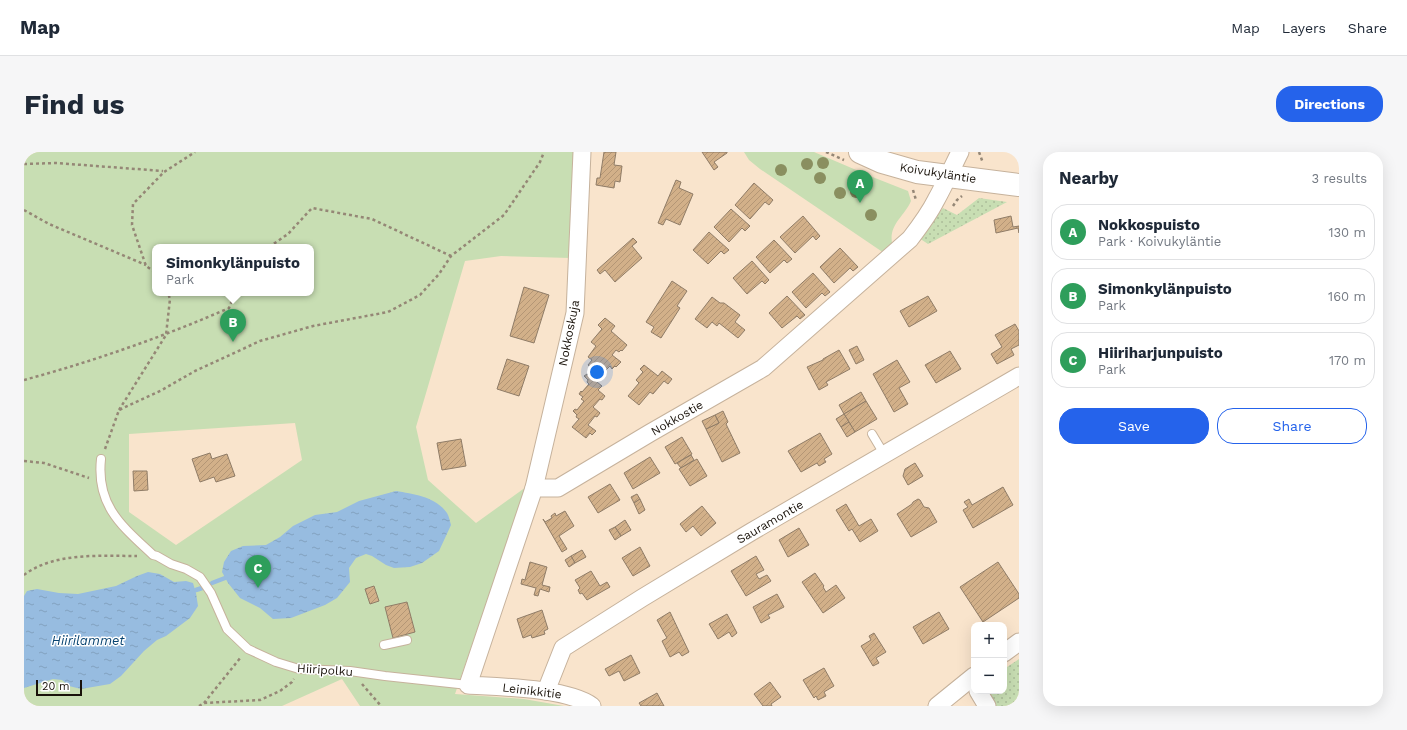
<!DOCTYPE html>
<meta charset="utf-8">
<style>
:root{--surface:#fff;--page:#f6f6f7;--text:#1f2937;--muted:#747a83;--line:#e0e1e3;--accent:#2563eb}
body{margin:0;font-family:"Work Sans",sans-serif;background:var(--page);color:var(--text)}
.controls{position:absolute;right:12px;bottom:12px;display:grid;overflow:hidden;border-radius:8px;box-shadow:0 4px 16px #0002}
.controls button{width:36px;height:36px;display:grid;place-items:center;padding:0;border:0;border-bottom:1px solid var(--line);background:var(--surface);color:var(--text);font:20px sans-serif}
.scale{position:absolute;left:12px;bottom:10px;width:46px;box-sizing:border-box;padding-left:4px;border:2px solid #19120a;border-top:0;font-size:11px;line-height:14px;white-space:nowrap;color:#19120a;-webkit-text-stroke:3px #fff;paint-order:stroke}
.you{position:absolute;left:573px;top:220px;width:14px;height:14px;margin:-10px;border:3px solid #fff;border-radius:50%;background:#1a73e8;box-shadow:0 0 0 6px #1a73e833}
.badge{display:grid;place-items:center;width:26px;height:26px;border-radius:50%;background:var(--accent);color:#fff;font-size:13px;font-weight:700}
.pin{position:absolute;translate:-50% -33px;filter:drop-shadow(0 1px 2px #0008)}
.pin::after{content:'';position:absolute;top:21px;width:14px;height:12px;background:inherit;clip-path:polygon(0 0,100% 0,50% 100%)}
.popup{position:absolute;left:128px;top:92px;width:162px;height:52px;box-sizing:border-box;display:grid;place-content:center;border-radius:8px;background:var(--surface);filter:drop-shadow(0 1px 3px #0005);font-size:13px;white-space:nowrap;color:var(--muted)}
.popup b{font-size:15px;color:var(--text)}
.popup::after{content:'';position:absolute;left:50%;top:100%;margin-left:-8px;border:8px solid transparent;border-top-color:var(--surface)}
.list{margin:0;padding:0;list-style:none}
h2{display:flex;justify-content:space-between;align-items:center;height:52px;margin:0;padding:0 16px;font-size:17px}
h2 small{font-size:13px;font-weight:400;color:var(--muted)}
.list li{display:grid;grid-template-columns:26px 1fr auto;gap:12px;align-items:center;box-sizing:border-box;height:56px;margin:0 8px 8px;padding:0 8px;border:1px solid var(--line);border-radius:16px}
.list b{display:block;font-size:15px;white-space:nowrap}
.list p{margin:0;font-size:13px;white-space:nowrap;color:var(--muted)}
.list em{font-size:13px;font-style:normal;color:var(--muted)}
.actions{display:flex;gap:8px;padding:12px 16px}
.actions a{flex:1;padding:9px 0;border:1px solid var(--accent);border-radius:16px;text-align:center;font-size:14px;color:var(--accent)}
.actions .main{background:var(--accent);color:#fff}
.map{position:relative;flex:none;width:995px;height:554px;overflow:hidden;border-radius:16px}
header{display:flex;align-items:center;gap:24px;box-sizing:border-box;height:56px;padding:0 20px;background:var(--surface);border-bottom:1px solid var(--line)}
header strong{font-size:19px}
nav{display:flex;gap:22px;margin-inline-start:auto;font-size:14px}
.intro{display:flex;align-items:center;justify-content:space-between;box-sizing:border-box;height:96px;padding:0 24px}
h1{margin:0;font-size:28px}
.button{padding:10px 18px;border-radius:16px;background:var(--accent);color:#fff;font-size:14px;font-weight:700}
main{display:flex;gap:24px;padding:0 24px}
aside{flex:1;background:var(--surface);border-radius:16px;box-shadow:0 4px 16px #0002}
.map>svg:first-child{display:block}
.grass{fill:url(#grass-dots)}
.park{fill:#c8deb3;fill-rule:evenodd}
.water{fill:url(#water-ripples)}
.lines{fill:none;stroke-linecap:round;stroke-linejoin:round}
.stream{stroke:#97bce0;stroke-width:4.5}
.building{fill:url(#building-hatch);stroke:#8f7c67}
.lane-casing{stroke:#c6b29c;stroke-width:10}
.street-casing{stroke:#c6b29c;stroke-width:19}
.secondary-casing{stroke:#c6b29c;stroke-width:24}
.path{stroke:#958776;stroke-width:2.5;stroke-dasharray:3 3;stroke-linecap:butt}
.lane{stroke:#fff;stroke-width:8}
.street{stroke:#fff;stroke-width:17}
.secondary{stroke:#fff;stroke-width:22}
.tree{fill:#8a8f60}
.labels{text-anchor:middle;stroke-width:3;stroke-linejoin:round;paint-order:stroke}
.street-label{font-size:12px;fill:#19120a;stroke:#fff}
.water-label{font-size:13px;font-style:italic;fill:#074370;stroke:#fff}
</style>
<header>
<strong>Map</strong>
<nav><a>Map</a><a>Layers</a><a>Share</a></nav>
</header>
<div class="intro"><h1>Find us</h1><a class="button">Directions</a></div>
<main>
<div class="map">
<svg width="995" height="554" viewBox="0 0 995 554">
<defs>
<pattern id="grass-dots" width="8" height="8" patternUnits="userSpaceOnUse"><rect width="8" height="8" fill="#c8deb3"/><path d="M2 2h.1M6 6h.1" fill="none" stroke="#abbd99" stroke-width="1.8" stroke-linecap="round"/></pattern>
<pattern id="water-ripples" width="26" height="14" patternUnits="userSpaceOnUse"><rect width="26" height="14" fill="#97bce0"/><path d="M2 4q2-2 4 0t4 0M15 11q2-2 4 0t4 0" fill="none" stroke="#82a1bf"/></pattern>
<pattern id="building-hatch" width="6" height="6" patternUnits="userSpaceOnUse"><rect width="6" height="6" fill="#d2b089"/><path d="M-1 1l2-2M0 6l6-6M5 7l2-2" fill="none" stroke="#b49675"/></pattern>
</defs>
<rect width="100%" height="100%" fill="#f9e4cc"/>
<g class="grass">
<path d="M 955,46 L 983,50 L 904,92 L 895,86 L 919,56 L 933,63 Z"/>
<path d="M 995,507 L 995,554 L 970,554 L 961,539 L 980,539 L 980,517 Z"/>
</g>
<g class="park">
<path d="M 0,0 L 551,0 L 546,106 L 477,104 L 441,109 L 392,275 L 404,328 L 452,371 L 502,335 L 431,542 L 500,547 L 540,554 L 336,554 L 318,527 L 258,554 L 0,554 ZM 131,95 L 287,95 L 287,141 L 131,141 ZM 271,271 L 278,308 L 152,393 L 105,360 L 105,282 Z"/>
<path d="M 720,0 L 790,0 L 851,26 L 884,39 L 887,49 C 880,65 865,72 868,91 L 860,101 L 736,17 L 725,8 Z"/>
</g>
<g class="water">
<path d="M 372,339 C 390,342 412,345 423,361 C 425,364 426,370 427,373 L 415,399 L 398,411 L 386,415 L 370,416 L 362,413 L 348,404 L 342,402 L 332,406 L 325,416 L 326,430 L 313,446 L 301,453 L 267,466 L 249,467 L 236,456 L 216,446 L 204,431 L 198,420 L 200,410 L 207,399 L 219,394 L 242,393 L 256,385 L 269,374 L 291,363 L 313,360 L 335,349 Z"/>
<path d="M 124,420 L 136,422 L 150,430 L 162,429 L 169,431 L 172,441 L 174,454 L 166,466 L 142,484 L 133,488 L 120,499 L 97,524 L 86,532 L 57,537 L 45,534 L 38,528 L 29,527 L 0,536 L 0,444 L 3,439 L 13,437 L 35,441 L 54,442 L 92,434 L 113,424 Z"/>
</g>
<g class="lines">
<g class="stream">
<path d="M 188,431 L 201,426"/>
<path d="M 172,438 L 178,436"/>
</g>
</g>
<g class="building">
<path d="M 580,0 L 592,0 L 590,13 L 598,14 L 596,30 L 591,29 L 590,36 L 572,33 L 573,26 L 576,26 Z"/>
<path d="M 678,0 L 703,0 L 703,1 L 690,10 L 694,15 L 690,18 Z"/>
<path d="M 652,28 L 657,30 L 655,36 L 669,42 L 656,73 L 642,67 L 639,73 L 634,71 Z"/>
<path d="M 730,31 L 749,48 L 745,53 L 741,50 L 726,67 L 711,53 Z"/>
<path d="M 707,57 L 726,74 L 721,79 L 718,76 L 705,90 L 690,75 Z"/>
<path d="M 779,64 L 796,84 L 792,88 L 789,84 L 771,101 L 756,85 Z"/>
<path d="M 987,64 L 989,75 L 995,74 L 995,81 L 994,76 L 972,81 L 970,68 Z"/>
<path d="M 685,80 L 705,98 L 700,102 L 697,99 L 684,112 L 669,98 Z"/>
<path d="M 609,86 L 613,90 L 608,94 L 618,106 L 591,130 L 581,118 L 576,122 L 573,118 Z"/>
<path d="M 750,88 L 768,107 L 763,111 L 760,108 L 746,121 L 732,105 Z"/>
<path d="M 816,96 L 834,115 L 829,119 L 826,116 L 810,131 L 796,115 Z"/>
<path d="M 728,109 L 745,128 L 741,132 L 738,129 L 723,142 L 709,126 Z"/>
<path d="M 789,121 L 806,140 L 801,144 L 798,141 L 782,156 L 768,140 Z"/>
<path d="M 648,129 L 663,139 L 653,154 L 656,156 L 637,186 L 627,180 L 630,175 L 622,170 Z"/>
<path d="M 500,135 L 525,143 L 510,191 L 486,184 Z"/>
<path d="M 763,144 L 781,163 L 776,167 L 773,164 L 758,176 L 745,161 Z"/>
<path d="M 904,144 L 913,159 L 885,175 L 876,159 Z"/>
<path d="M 688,145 L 696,151 L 700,151 L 716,163 L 711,170 L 721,178 L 714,186 L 695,171 L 693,174 L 688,170 L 683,176 L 671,167 Z"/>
<path d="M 581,166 L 591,174 L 587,179 L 603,193 L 598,199 L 597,198 L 595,200 L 592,198 L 588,203 L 597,210 L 592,215 L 591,214 L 588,217 L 586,214 L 581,219 L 578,216 L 574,221 L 564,213 L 568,208 L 564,205 L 572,194 L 567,190 L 578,177 L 574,173 Z"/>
<path d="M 991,172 L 995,179 L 995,193 L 987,197 L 990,203 L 973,212 L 967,202 L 978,195 L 971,183 Z"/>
<path d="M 833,194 L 840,208 L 832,212 L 825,198 Z"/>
<path d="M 815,198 L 826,217 L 802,230 L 804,233 L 795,238 L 783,215 L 799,208 L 799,207 Z"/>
<path d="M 926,199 L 937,217 L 912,231 L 901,213 Z"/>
<path d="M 483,207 L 505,214 L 495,244 L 473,237 Z"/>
<path d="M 873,208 L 886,230 L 875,236 L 884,252 L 870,260 L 849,222 Z"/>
<path d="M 620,213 L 634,224 L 638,219 L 648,227 L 644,232 L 640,229 L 629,242 L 626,240 L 615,253 L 604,244 L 615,231 L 612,228 L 619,220 L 616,217 Z"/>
<path d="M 563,222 L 578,234 L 574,238 L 581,244 L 578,248 L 576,247 L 569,255 L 576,261 L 573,265 L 571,264 L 564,273 L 572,279 L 568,283 L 566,281 L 562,286 L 548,275 L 555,267 L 552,265 L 553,263 L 549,259 L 551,257 L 553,258 L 560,249 L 557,247 L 559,245 L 555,242 L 557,239 L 558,240 L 565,232 L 563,230 L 564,228 L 560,224 Z"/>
<path d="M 837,240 L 842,249 L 820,262 L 815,253 Z"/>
<path d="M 842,249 L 853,267 L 831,280 L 820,262 Z"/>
<path d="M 699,259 L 704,270 L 702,272 L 716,301 L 698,310 L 682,277 L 695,271 L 691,263 Z"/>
<path d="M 820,262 L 825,270 L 817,275 L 812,267 Z"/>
<path d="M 691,263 L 695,271 L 682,277 L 678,269 Z"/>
<path d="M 825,270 L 831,280 L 823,285 L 817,275 Z"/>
<path d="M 796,281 L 808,302 L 800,307 L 802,310 L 795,314 L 793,311 L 777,320 L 764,299 Z"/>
<path d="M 658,285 L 668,302 L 651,312 L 641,295 Z"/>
<path d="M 437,287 L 442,314 L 418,318 L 413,291 Z"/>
<path d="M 186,301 L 188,307 L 203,302 L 211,324 L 192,330 L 190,325 L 176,330 L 168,307 Z"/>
<path d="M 667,303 L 670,308 L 657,316 L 653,311 Z"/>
<path d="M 626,305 L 636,321 L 609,337 L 600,321 Z"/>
<path d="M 673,307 L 683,324 L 666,334 L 655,317 Z"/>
<path d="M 891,311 L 899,324 L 884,333 L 879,324 L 881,317 Z"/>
<path d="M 109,319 L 123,319 L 124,338 L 110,339 Z"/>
<path d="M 586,332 L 596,348 L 574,361 L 564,345 Z"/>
<path d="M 979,335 L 989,353 L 949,376 L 939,358 L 944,355 L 940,350 L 945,347 L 948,353 Z"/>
<path d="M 613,342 L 616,347 L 610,351 L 607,345 Z"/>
<path d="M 616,347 L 621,358 L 615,362 L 610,351 Z"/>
<path d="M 894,347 L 896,348 L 900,355 L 905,356 L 913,370 L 887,385 L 873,362 L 888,352 L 889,350 Z"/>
<path d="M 822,352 L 835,374 L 847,367 L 854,379 L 836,390 L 828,377 L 825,379 L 812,358 Z"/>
<path d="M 678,354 L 692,371 L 677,384 L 669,374 L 662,380 L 656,372 Z"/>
<path d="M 541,359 L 550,374 L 535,384 L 543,397 L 538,400 L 519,367 L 521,370 L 528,366 L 527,364 L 531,361 L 532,364 Z"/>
<path d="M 601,368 L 607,378 L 597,384 L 591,375 Z"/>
<path d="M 591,375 L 597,384 L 591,388 L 585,378 Z"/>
<path d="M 775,376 L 785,393 L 764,405 L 755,388 Z"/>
<path d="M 616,395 L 626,414 L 609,424 L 598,406 Z"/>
<path d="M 558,398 L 562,405 L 551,411 L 547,404 Z"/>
<path d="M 547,404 L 551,411 L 545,415 L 541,408 Z"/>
<path d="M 732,404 L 740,418 L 732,422 L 735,427 L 743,423 L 747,429 L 722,444 L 707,419 Z"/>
<path d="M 506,410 L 523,415 L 518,433 L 526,435 L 525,440 L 516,437 L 514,444 L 510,443 L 512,436 L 497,432 L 498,427 L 501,428 Z"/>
<path d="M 974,410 L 995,442 L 995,446 L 959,470 L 936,435 Z"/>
<path d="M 567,419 L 576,434 L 583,430 L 586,435 L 563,448 L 558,441 L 556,442 L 554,438 L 556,436 L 551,428 Z"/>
<path d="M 791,421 L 800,434 L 799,435 L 802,440 L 812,433 L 821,446 L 799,461 L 778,430 Z"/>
<path d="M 350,434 L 355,449 L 346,452 L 341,437 Z"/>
<path d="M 753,442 L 760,455 L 744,463 L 746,466 L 737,471 L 729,455 Z"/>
<path d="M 383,450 L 391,480 L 369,486 L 361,455 Z"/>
<path d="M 518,458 L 524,477 L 520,479 L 521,482 L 508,486 L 507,483 L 499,486 L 493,467 Z"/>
<path d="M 646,460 L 665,500 L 658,504 L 655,500 L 646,505 L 638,489 L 643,486 L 633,468 Z"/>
<path d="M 915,460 L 925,477 L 899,492 L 889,475 Z"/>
<path d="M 703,462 L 713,481 L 708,485 L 705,480 L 694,487 L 685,472 Z"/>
<path d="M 850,481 L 862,500 L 852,506 L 855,511 L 849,514 L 837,494 L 847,488 L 845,484 Z"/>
<path d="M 607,503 L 616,521 L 600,529 L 595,519 L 585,524 L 581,517 Z"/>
<path d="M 800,516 L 810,534 L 800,540 L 802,544 L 794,548 L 792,544 L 790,546 L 779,528 Z"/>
<path d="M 746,530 L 757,545 L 747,552 L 748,554 L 739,554 L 730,542 Z"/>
<path d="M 633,541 L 640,554 L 617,554 L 615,551 Z"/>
</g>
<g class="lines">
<g class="lane-casing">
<g id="lane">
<path d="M 848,282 L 860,302"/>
<path d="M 77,307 C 72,354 98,374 129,403 L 133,404 L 147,412 L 162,417 L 176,425 L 187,441 L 203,477 L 224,497 L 252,510 L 275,517 L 326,519 L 361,524 L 444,533"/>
<path d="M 360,493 L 383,488"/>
</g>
</g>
<g class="street-casing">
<g id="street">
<path d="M 510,336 L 551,161 L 558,0"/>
<path d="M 980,501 L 995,490"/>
<path d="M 522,539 L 539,496 L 618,446 L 727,380 L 995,224"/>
<path d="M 954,539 L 963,554"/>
<path d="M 568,554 C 544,536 476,535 444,533 L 510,336 L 534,336 L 626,281 L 739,216 L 886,87 C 896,74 905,62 912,48 C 921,32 928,16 936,0"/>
<path d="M 913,554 L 950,524"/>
</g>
</g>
<g class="secondary-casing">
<path id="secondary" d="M 836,0 L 858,10 L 893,20 L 995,33"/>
</g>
<g class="path">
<path d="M 802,0 L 820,8"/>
<path d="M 955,0 L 959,11"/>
<path d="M 0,12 L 32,11 L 139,19"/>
<path d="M 889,38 L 892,48"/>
<path d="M 929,54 L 933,48 L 938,44"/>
<path d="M 0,58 L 25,72 L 122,113"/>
<path d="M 245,95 L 264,82 L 288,56 L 348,67 L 427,104"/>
<path d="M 131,120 L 122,114 L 108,73 L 109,52 L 140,20 L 171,0"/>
<path d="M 0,228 C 70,209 139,185 205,156 L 211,141"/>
<path d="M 95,258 L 142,183 L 146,147 L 144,141"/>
<path d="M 81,297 L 95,258 L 138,238 L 171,219 L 236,189 L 289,174 L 364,160 L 396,143 L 415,122 L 427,104 L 480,63 L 516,10 L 520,0"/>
<path d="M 0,309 L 20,311 L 65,326"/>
<path d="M 0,423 C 30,400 77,404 113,404"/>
<path d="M 338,532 L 357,554"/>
<path d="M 180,551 L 217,505"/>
<path d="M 175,554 L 180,551 L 236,548 L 256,539 L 268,530 L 270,527"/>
</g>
<use href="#lane" class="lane"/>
<use href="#street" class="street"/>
<use href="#secondary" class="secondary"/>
</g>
<g class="tree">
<circle cx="799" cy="11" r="6"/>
<circle cx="783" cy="12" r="6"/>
<circle cx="757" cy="18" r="6"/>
<circle cx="796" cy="26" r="6"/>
<circle cx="832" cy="40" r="6"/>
<circle cx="816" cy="41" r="6"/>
<circle cx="847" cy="63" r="6"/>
</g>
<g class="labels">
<g class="street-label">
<text transform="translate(914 21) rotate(9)" y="4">Koivukyläntie</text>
<text transform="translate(545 181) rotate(-79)" y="4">Nokkoskuja</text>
<text transform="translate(653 266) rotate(-30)" y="4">Nokkostie</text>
<text transform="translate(746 370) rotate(-30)" y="4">Sauramontie</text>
<text transform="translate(301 518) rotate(4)" y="4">Hiiripolku</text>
<text transform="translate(508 539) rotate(7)" y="4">Leinikkitie</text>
</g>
<g class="water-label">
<text x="64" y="493">Hiirilammet</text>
</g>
</g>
</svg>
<div class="controls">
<button>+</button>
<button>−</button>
</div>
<div class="scale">20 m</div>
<div class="you"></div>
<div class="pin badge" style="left:836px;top:51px;background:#2e9e5b">A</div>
<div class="pin badge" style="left:209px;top:190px;background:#2e9e5b">B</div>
<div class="popup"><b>Simonkylänpuisto</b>Park</div>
<div class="pin badge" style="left:234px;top:436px;background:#2e9e5b">C</div>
</div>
<aside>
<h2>Nearby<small>3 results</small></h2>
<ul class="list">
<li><span class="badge" style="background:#2e9e5b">A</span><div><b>Nokkospuisto</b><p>Park · Koivukyläntie</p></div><em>130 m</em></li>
<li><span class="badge" style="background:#2e9e5b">B</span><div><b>Simonkylänpuisto</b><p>Park</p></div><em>160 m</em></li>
<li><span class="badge" style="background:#2e9e5b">C</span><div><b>Hiiriharjunpuisto</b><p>Park</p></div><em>170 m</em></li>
</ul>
<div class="actions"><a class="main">Save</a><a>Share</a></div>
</aside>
</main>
